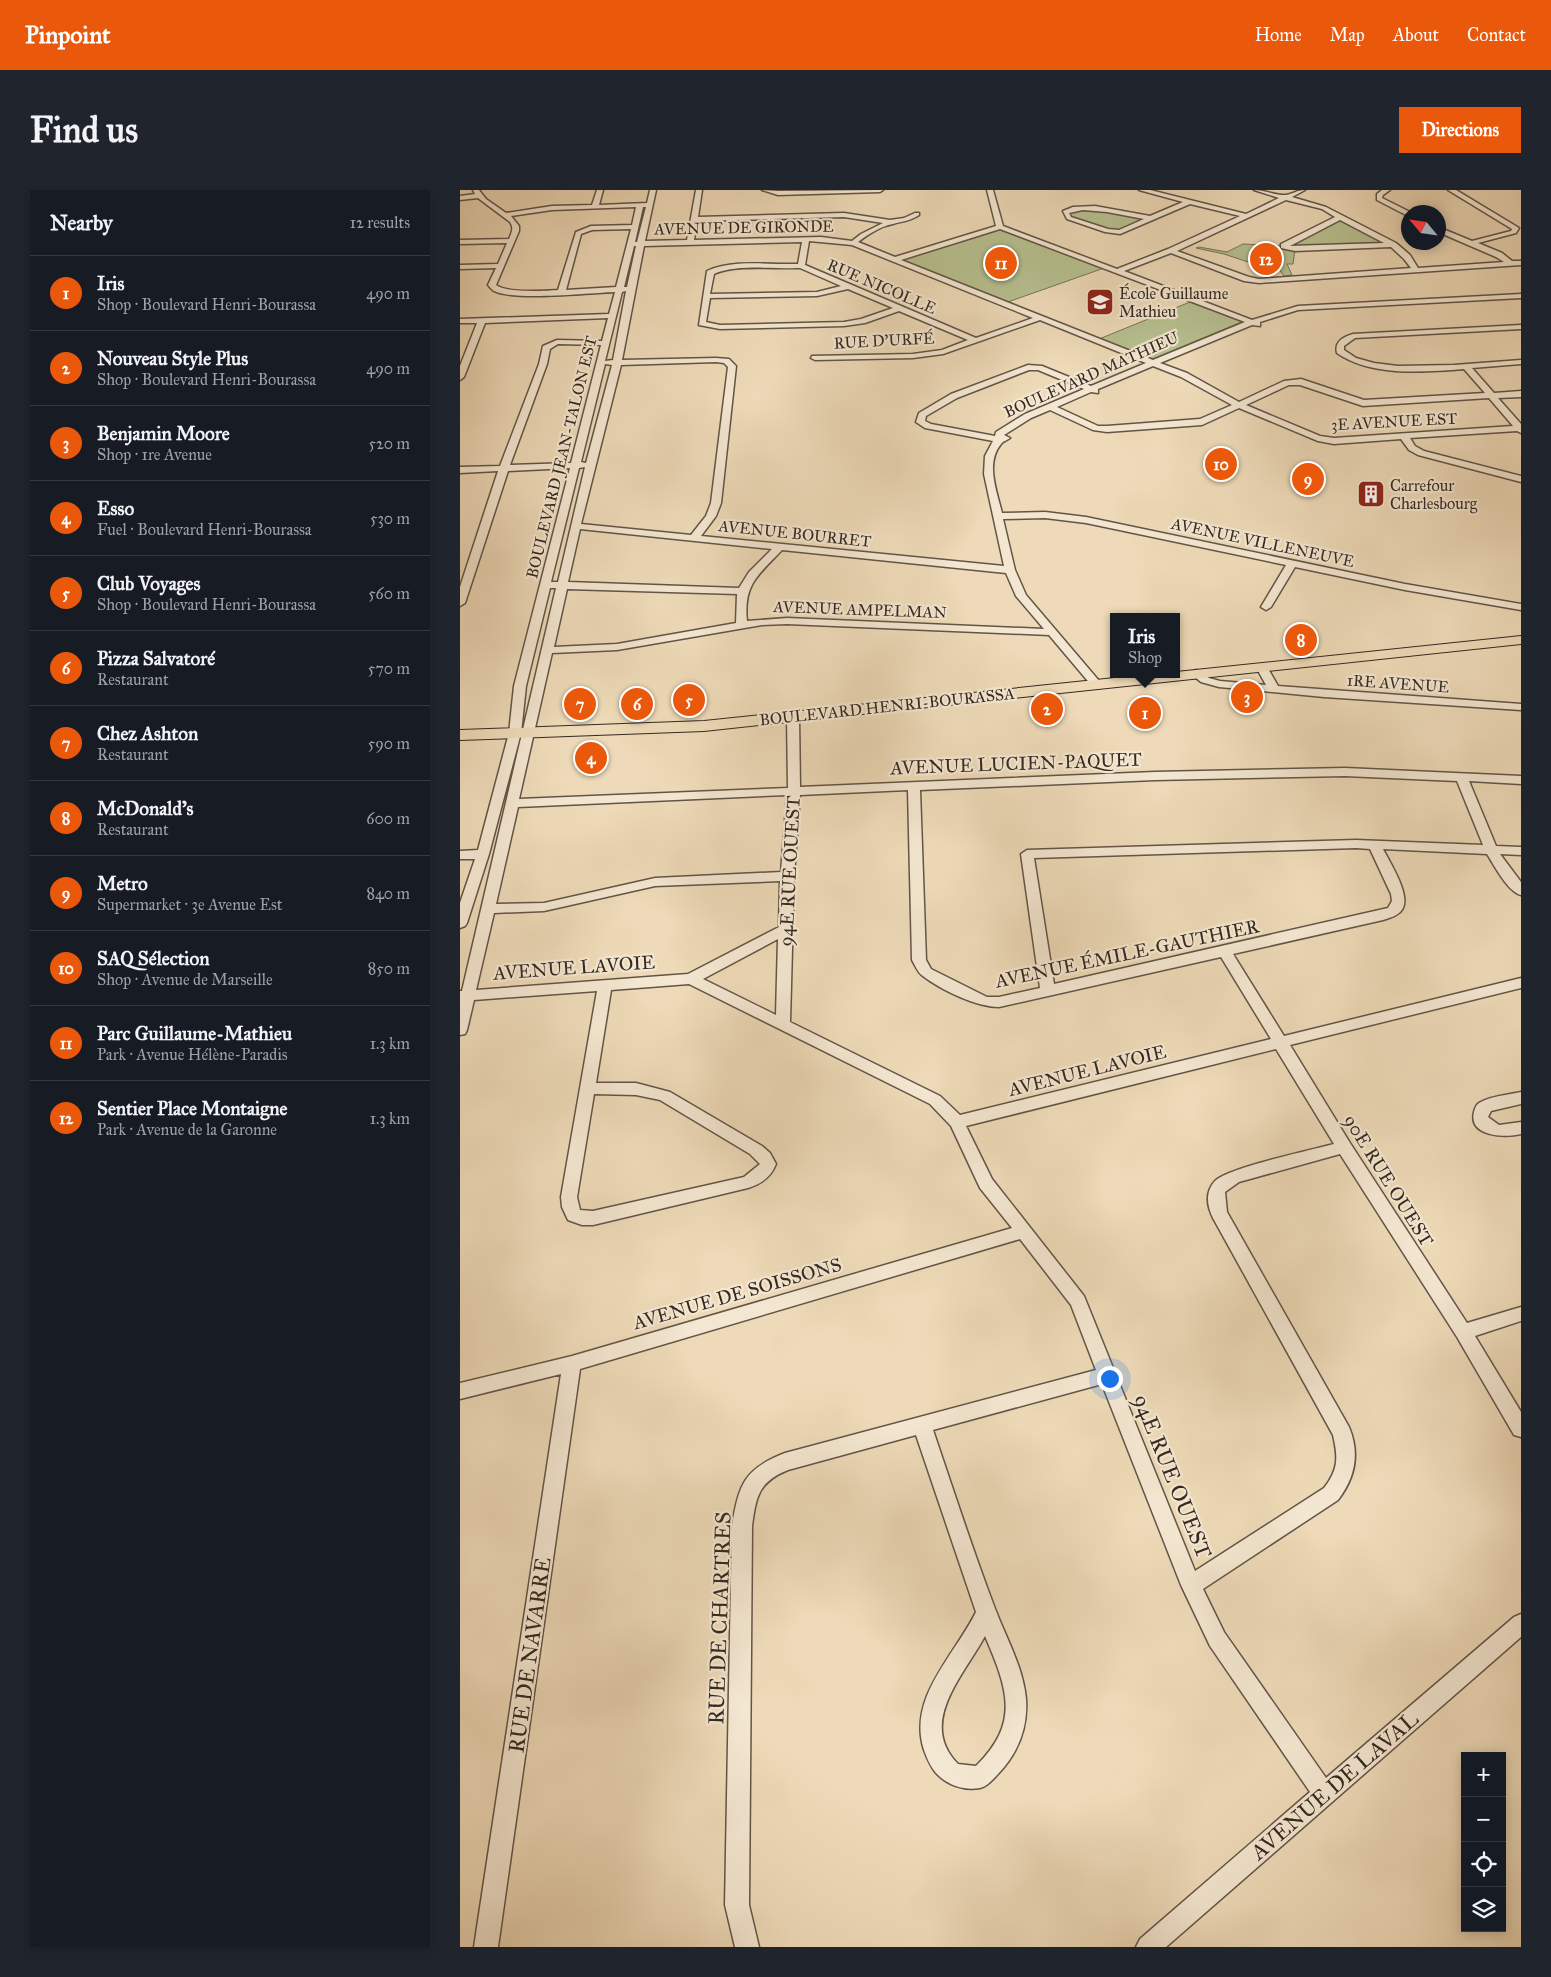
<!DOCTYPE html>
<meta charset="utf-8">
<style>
:root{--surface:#171b24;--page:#20242c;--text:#f1f3f6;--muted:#9ea1a6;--line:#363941;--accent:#ea580c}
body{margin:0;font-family:"IM FELL Great Primer",serif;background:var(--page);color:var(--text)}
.controls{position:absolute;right:15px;bottom:15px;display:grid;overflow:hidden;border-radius:0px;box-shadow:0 2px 12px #0003}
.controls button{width:45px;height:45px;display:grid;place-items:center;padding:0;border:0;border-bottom:1px solid var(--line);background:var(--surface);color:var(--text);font:25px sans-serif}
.compass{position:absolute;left:941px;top:15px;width:45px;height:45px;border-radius:50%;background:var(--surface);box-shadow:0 2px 12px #0003;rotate:299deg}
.you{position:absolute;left:649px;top:1188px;width:18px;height:18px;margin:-12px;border:4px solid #fff;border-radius:50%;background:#1a73e8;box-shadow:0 0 0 8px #1a73e833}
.badge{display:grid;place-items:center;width:32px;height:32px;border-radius:50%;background:var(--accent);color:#fff;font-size:16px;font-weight:700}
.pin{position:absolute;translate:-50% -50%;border:2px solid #fff;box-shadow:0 1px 5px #0006}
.popup{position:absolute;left:650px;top:423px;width:70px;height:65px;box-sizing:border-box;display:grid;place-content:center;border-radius:0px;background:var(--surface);filter:drop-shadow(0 1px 4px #0005);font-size:16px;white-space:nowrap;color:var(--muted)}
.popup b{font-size:19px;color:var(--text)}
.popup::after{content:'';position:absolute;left:50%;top:100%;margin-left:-10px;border:10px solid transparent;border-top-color:var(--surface)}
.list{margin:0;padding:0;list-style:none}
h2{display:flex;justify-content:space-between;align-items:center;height:65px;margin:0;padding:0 20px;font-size:21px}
h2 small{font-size:16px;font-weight:400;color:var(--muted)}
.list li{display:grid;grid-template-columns:32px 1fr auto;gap:15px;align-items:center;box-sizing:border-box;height:75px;padding:0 20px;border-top:1px solid var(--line)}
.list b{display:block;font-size:19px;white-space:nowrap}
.list p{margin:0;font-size:16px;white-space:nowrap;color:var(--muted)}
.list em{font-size:16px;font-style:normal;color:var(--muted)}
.icon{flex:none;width:28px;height:28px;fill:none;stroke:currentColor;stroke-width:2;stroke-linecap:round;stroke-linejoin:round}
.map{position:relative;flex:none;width:1061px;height:1757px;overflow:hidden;border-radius:0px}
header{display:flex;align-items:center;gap:30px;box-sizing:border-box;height:70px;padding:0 25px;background:var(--accent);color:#fff}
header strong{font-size:24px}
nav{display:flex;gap:28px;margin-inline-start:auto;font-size:18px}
.intro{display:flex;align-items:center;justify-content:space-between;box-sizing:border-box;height:120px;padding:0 30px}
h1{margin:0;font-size:35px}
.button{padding:12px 22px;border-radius:0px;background:var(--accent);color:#fff;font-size:18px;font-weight:700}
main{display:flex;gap:30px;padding:0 30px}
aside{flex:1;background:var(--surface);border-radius:0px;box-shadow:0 2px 12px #0003}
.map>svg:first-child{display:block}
.green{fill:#b7c090;stroke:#767458}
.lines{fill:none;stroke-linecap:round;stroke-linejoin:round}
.minor-casing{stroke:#625547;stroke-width:3}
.major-casing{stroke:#342921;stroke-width:2}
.minor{fill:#f4e7d1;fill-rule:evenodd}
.major{fill:#eedab8;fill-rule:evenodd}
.labels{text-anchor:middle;stroke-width:4.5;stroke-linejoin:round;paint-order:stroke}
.far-street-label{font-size:16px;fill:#342921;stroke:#f4e7d1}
.far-poi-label{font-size:16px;fill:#342921;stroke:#f4e7d1;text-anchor:start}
.street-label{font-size:19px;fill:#342921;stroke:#f4e7d1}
.near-street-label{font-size:22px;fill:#342921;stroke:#f4e7d1}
</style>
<header>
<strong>Pinpoint</strong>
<nav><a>Home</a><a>Map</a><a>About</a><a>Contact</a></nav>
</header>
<div class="intro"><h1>Find us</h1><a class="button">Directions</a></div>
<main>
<aside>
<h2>Nearby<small>12 results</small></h2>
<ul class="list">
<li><span class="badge">1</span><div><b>Iris</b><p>Shop · Boulevard Henri-Bourassa</p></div><em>490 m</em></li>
<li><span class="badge">2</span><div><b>Nouveau Style Plus</b><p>Shop · Boulevard Henri-Bourassa</p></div><em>490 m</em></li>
<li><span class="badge">3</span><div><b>Benjamin Moore</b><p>Shop · 1re Avenue</p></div><em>520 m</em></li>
<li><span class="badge">4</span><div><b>Esso</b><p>Fuel · Boulevard Henri-Bourassa</p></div><em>530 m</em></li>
<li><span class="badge">5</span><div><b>Club Voyages</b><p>Shop · Boulevard Henri-Bourassa</p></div><em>560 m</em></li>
<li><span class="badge">6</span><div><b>Pizza Salvatoré</b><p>Restaurant</p></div><em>570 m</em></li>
<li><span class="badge">7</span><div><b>Chez Ashton</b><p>Restaurant</p></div><em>590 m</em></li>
<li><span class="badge">8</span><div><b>McDonald's</b><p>Restaurant</p></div><em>600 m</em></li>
<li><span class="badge">9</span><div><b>Metro</b><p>Supermarket · 3e Avenue Est</p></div><em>840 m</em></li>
<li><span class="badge">10</span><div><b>SAQ Sélection</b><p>Shop · Avenue de Marseille</p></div><em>850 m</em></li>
<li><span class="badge">11</span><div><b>Parc Guillaume-Mathieu</b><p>Park · Avenue Hélène-Paradis</p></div><em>1.3 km</em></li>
<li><span class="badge">12</span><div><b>Sentier Place Montaigne</b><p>Park · Avenue de la Garonne</p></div><em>1.3 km</em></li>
</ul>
</aside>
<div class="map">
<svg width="1061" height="1757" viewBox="0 0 1061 1757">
<rect width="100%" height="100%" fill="#eedab8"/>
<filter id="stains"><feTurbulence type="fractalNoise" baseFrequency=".004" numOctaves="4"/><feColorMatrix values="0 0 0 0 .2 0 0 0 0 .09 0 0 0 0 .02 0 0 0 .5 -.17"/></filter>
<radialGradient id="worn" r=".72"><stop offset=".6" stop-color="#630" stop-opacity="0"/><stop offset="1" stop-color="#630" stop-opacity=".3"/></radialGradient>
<g class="green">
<path d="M 631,19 L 651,19 L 692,29 L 664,41 L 651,42 L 609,28 L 606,21 Z"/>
<path d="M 880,27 L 933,55 L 835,59 L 833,74 L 827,74 L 832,85 L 824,86 L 815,74 L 794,74 L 764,64 L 736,58 L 739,57 L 767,62 L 783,54 L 824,56 Z"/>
<path d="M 540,37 L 647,77 L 545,113 L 436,69 Z"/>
<path d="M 730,112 L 784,131 L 693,169 L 639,149 Z"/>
</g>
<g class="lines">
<g class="minor-casing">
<g id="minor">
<path d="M 13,0 L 19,0 L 26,9 L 46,23 L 92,16 L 132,15 L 137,0 L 143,0 L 139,15 L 187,13 L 190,0 L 196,0 L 185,51 L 227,50 L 236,0 L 242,0 L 238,27 L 384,23 L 430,30 L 444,28 L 455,23 L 459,23 L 459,25 C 450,31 443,31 433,34 C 421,36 407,45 398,52 L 435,67 L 536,36 L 527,0 L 533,0 L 543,36 L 657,79 L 708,59 L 780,26 L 730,14 L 660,44 L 645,42 L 607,29 L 603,21 L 613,17 L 635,16 L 690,26 L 723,12 L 679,0 L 690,0 L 786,24 L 819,8 L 794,0 C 803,0 819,6 826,5 C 833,4 837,0 845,0 L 832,7 L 866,17 L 936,53 L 950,65 L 958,78 L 1044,72 L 1036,67 L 978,42 L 978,37 L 1012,51 L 1051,41 L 1052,39 L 988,0 L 996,0 L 1059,38 L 1056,43 L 1018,53 L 1042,63 L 1052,71 L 1061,71 L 1061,75 L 799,93 L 784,91 L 711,63 L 664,81 L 792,130 L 838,116 L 1061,104 L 1061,108 L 838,120 L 800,132 L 800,136 L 792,135 L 700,173 L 727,183 L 779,212 L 824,191 L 841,189 L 904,210 L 1025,203 L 1004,179 C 963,182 912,187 877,163 C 874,152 883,147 893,144 L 1061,135 L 1061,139 L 895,148 L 884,156 L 884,160 L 896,168 L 914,173 L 938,176 L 994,175 L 1061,170 L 1061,174 L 1012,178 L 1034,203 L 1061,201 L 1061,207 L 1038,208 L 1061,234 L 1061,243 L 1057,241 L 950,248 L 955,256 L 964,261 L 1061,286 L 1061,292 L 958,265 L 949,260 L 941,249 L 874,254 L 858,251 L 779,218 L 742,235 L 647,242 L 633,240 L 590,220 L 571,228 L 544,245 L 550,248 C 548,250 543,251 541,254 C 525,273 537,302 542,323 L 585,322 L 626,327 L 945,394 L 1061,414 L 1061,420 L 945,400 L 835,377 L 811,417 L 806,420 L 801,417 L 826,375 L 626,333 L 585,328 L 543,329 L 555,380 L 566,405 L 640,492 L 642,494 L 640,496 L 632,496 L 589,445 L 327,434 L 302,435 L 157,460 L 92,463 L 59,609 L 328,598 L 327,527 L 333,524 L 339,527 L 340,597 L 695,582 L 885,578 L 1061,586 L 1061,594 L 1009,591 L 1036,656 L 1061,657 L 1061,665 L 1040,664 L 1061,692 L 1061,705 C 1048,702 1034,675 1027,664 L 923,659 C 930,673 953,708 941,721 C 937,726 929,728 923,730 L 773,764 L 824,846 L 1061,788 L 1061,798 L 830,855 L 890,953 L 1007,1133 L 1061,1117 L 1061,1131 L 1015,1146 L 1061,1222 L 1061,1247 L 1054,1245 L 997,1147 L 880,964 L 779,992 L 765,1002 L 767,1022 L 889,1237 C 900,1263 895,1288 878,1310 L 743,1399 L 764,1442 L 866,1588 L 1054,1427 L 1061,1424 L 1061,1447 L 706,1757 L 676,1757 L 680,1749 L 850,1602 L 750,1456 L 721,1395 L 642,1194 L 473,1240 C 493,1299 512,1358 534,1416 C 545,1446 563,1476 566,1509 C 568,1538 558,1563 538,1584 C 533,1589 528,1596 520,1598 C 504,1601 487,1595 476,1583 C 470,1576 467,1568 464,1560 C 447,1508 495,1465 516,1422 L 456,1245 L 328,1280 C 298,1292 296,1307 292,1336 L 289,1715 L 299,1757 L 275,1757 L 265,1715 L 272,1336 C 279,1294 284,1279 325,1263 L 636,1180 L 611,1115 L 560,1049 L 120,1179 L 38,1757 L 14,1757 L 101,1184 L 0,1209 L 0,1193 L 112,1166 L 552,1038 L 520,998 L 491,936 L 470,914 L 229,794 L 151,800 L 136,893 L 176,893 L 210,902 L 302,956 L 310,963 L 316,974 C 311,987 301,994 288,998 L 133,1035 L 122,1035 L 108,1030 L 102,1017 L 101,1007 L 137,801 L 14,810 L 7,840 L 5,844 L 0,845 L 0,801 L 2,801 L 96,398 L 90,398 L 66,496 L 61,543 L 29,664 L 7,733 L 5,736 L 0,738 L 0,713 L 15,669 L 0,669 L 0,661 L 18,660 L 49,543 L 54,496 L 110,278 L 48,281 L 5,413 L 0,416 L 0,397 L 38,281 L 0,283 L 0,277 L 40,276 L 79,174 L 83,156 L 97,150 L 142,151 L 148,128 L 25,133 L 4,187 L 0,190 L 0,176 L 17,133 L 0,133 L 0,129 L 149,124 L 155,102 C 130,103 53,111 34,101 C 32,100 29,96 28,95 L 36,78 L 0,79 L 0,75 L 38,74 L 47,53 L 0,54 L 0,50 L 49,49 C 52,42 54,38 50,32 L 18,8 L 0,10 L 0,6 L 15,4 ZM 826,10 L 862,19 L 875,27 L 821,54 L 821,58 L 835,61 L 931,57 L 944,69 L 951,78 L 799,89 L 789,87 L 717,61 ZM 176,17 L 172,35 L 131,36 L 116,42 L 98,100 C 84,101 46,103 36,95 L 59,41 L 59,36 L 51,26 L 92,20 ZM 183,17 L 186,17 L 177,52 L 175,52 ZM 623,20 L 647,22 L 684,29 L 659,40 L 648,39 L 611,27 L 609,23 ZM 384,27 L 423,33 L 401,44 L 392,51 L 361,47 L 234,50 L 237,31 ZM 880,30 L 924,53 L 830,56 ZM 171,39 L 156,97 L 106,100 L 121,44 L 132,40 ZM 540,39 L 785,132 L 693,170 L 441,70 ZM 349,51 L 392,55 L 573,128 L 516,148 L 345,75 ZM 342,52 L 338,74 C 309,75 274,69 247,81 L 239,135 L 260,139 L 384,136 L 405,133 L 439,121 L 508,150 L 482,160 L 453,164 L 352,166 L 351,168 L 355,170 L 453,168 L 483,164 L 580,130 L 686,173 L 631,196 L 582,176 L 568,175 L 491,204 L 459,223 L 456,232 L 465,238 L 533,251 L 525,266 L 524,284 L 544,376 L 241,346 L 256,326 L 261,313 L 276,176 L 269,169 L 256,168 L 162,170 L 184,56 ZM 174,56 L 176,56 L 167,97 L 164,97 ZM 340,78 L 381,96 L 357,102 L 250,104 L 254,84 C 276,74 315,79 340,78 ZM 388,99 L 433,118 L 401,129 L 384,132 L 260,135 L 246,132 L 250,108 L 357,106 ZM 166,101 L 153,170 L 145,171 L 162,102 ZM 98,154 L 141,155 L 111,273 L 50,275 L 87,174 L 90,159 ZM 256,172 L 264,173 L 268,177 L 251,313 L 246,326 L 231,345 L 121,334 L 161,175 ZM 145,174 L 152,175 L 126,273 L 121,272 ZM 693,176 L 721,187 L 772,215 L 740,229 L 647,236 L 638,236 L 597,217 L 631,202 L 638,203 L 638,199 ZM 569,180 L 578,180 L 624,199 L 565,224 L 536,242 L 535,246 L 471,234 L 465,231 L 466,226 L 497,208 ZM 829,195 L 840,195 L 903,216 L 1029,208 L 1053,236 L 874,248 L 860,246 L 786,215 ZM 125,277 L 98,392 L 91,392 L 119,278 ZM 120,339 L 312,359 L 289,382 L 279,398 L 108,392 ZM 322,360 L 546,383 L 556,406 L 584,439 L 327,428 L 287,431 C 283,395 298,385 322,360 ZM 107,399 L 277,404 L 276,433 L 157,454 L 94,457 ZM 885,586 L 997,591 L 1023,655 L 896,650 L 567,660 L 561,664 L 580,798 L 539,807 L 527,807 L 471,779 L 466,770 L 460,600 L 695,590 ZM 448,600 L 452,770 C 455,775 458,783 463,786 C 481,800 517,817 539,817 L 761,767 L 811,849 L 500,925 L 480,906 L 330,832 L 334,686 L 340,605 ZM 327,605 L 321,682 L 195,688 L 84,713 L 36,714 L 58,617 ZM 896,658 L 910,659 L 931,704 L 932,711 L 928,718 L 594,794 L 574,668 ZM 320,691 L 319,737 L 228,784 L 16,800 L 34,723 L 84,721 L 195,696 ZM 318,749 L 316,825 L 243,789 ZM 816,859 L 874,954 C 851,960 768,978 755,991 C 745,1002 747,1016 753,1028 L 873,1245 C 878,1267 879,1279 864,1298 L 735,1381 L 624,1106 L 532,989 L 506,936 ZM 134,904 L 176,905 L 200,910 L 290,964 L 300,974 L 284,987 L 133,1021 L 120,1020 L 117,1007 ZM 525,1446 C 547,1498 561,1532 516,1576 L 498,1574 C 457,1533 504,1485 525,1446 Z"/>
<path d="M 302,0 L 318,1 L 423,0 L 420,2 L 318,5 Z"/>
<path d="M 922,0 L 930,0 L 923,5 L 922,8 L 950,22 L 948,22 L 948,26 L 917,10 L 917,4 Z"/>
<path d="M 802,474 L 806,475 L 818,496 L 1061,514 L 1061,520 L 864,507 L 759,497 L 741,492 L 730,483 L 736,480 L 749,488 L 760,491 L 806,495 L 796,477 Z"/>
<path d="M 1061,902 L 1061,914 L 1031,921 L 1028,927 L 1039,935 L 1061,932 L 1061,944 C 1046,948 1008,947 1014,922 C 1015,918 1016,915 1019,913 C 1030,906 1048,905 1061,902 Z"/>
</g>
</g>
<g class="major-casing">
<path id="major" d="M 1061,446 L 1061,454 L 244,541 L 0,550 L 0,540 L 244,531 L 693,484 L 716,484 L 716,482 Z"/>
</g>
<use href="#minor" class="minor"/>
<use href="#major" class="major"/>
</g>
<defs>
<g id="school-square" transform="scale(1.4375)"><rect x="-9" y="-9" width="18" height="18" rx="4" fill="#8f2418" stroke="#f4e7d1"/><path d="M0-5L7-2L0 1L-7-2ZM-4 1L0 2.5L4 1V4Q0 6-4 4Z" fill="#fff"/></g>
<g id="building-square" transform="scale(1.4375)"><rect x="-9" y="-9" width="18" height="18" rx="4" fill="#8f2418" stroke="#f4e7d1"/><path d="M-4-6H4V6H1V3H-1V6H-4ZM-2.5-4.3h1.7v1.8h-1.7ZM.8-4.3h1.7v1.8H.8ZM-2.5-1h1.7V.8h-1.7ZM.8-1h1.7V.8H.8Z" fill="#fff"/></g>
</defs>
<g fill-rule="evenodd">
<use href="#school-square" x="640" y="112"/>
<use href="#building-square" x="911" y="304"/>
</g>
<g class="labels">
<g class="far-street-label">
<text transform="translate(284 37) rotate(-1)" y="6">AVENUE DE GIRONDE</text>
<text transform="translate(422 96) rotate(23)" y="6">RUE NICOLLE</text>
<text transform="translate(424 150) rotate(-3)" y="6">RUE D'URFÉ</text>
<text transform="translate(631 184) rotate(-24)" y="6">BOULEVARD MATHIEU</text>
<text transform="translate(934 231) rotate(-3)" y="6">3E AVENUE EST</text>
<text transform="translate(101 267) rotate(-76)" y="6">BOULEVARD JEAN-TALON EST</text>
<text transform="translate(335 343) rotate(6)" y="6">AVENUE BOURRET</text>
<text transform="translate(803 352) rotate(12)" y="6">AVENUE VILLENEUVE</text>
<text transform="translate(400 419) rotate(2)" y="6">AVENUE AMPELMAN</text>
<text transform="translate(938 493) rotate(4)" y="6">1RE AVENUE</text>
<text transform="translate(427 516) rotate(-6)" y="6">BOULEVARD HENRI-BOURASSA</text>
</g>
<g class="far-poi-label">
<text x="659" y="109">École Guillaume<tspan x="659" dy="18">Mathieu</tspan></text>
<text x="930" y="301">Carrefour<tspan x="930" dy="18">Charlesbourg</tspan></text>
</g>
<g class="street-label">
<text transform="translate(556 573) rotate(-2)" y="7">AVENUE LUCIEN-PAQUET</text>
<text transform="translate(329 681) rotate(-87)" y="7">94E RUE OUEST</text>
<text transform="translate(667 763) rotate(-12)" y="7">AVENUE ÉMILE-GAUTHIER</text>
<text transform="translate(114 777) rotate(-4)" y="7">AVENUE LAVOIE</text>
<text transform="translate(627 880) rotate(-14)" y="7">AVENUE LAVOIE</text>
<text transform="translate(929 990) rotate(58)" y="7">90E RUE OUEST</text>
<text transform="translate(277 1103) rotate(-16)" y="7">AVENUE DE SOISSONS</text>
</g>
<g class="near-street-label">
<text transform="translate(713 1286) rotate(68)" y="8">94E RUE OUEST</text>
<text transform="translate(259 1428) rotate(-88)" y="8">RUE DE CHARTRES</text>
<text transform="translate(69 1465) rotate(-82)" y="8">RUE DE NAVARRE</text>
<text transform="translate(874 1595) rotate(-41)" y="8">AVENUE DE LAVAL</text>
</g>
</g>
<rect width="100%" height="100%" filter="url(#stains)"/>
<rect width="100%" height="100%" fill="url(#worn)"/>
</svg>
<div class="controls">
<button>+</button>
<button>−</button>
<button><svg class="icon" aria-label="locate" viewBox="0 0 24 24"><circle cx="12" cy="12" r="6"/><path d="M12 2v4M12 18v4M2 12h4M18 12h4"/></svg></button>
<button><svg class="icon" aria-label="layers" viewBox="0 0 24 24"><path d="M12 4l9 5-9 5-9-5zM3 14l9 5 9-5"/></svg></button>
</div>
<svg class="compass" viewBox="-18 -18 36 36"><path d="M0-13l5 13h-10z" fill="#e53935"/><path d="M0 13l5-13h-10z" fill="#9ea1a6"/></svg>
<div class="you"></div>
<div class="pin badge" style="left:685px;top:523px">1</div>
<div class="popup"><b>Iris</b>Shop</div>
<div class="pin badge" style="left:587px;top:519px">2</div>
<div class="pin badge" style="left:787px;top:507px">3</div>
<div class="pin badge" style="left:131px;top:568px">4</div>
<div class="pin badge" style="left:229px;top:510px">5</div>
<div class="pin badge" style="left:177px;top:514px">6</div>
<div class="pin badge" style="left:120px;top:514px">7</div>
<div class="pin badge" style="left:841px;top:450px">8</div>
<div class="pin badge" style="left:848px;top:289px">9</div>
<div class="pin badge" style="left:761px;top:274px">10</div>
<div class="pin badge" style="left:541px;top:73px">11</div>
<div class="pin badge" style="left:806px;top:69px">12</div>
</div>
</main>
